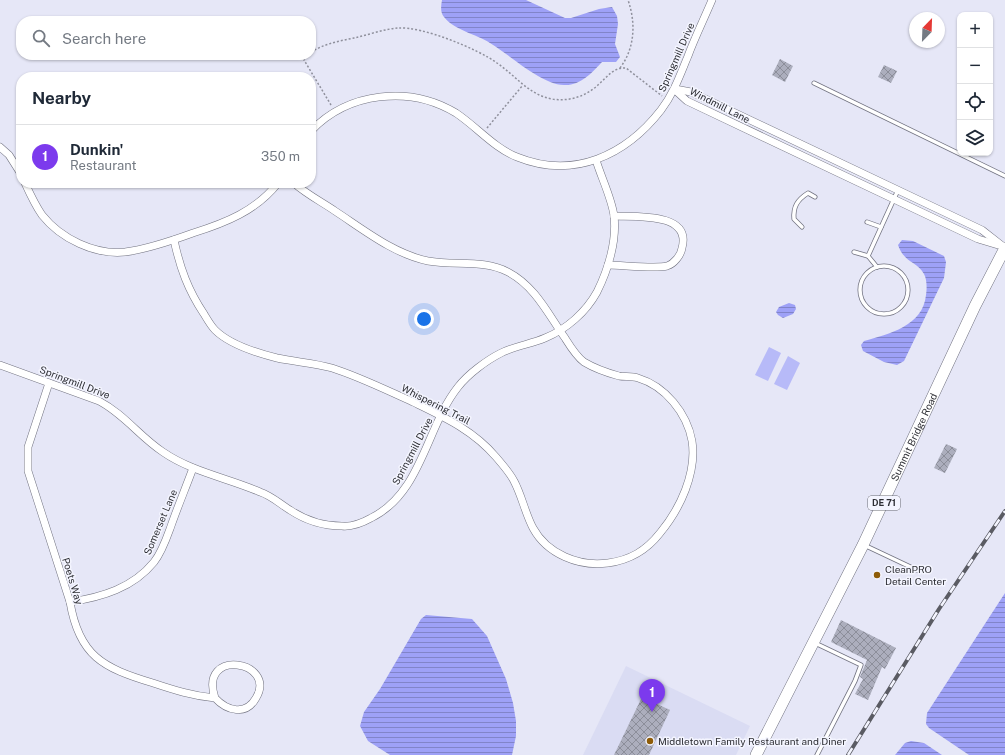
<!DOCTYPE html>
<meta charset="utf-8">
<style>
:root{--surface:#fff;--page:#f2f2f3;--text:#1f2937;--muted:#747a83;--line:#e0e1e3;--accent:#7c3aed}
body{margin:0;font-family:"Public Sans",sans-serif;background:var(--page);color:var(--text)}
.controls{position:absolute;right:12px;top:12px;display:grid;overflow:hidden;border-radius:8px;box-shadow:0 1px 3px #0004}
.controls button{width:36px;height:36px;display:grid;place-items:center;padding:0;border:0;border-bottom:1px solid var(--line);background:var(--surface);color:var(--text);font:20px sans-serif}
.compass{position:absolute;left:909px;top:12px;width:36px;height:36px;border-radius:50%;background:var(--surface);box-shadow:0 1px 3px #0004;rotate:23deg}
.you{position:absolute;left:424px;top:319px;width:14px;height:14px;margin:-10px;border:3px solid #fff;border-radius:50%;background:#1a73e8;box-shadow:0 0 0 6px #1a73e833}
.badge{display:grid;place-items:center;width:26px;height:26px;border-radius:50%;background:var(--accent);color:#fff;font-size:13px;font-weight:700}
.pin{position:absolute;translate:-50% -33px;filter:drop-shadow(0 1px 2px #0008)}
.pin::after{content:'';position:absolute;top:21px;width:14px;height:12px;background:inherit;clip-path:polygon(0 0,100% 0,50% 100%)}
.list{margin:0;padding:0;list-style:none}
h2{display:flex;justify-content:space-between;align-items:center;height:52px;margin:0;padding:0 16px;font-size:17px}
h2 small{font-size:13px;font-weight:400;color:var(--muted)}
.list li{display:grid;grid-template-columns:26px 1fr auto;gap:12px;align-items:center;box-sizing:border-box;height:64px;padding:0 16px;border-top:1px solid var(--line)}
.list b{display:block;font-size:15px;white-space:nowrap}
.list p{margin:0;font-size:13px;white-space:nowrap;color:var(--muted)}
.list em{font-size:13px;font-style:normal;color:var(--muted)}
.icon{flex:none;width:22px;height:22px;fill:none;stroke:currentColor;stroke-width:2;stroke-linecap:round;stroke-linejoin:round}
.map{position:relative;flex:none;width:1005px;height:755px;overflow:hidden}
.search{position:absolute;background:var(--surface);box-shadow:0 1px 3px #0004;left:16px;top:16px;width:300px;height:44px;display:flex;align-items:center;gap:10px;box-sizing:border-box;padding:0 14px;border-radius:16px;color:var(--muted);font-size:15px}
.panel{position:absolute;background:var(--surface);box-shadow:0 1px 3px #0004;left:16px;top:72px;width:300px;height:116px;border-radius:16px}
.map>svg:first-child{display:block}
.built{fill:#dadcf3}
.pitch{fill:#b7baf8}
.water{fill:url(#water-rules)}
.building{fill:url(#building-cross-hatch)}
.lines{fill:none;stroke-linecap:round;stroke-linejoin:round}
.service-casing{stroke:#727381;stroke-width:5}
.minor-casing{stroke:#727381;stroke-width:8}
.primary-casing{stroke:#727381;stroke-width:12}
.path{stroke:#8f909c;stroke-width:1.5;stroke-dasharray:2 2;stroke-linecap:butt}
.service{stroke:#fff;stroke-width:3.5}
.minor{stroke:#fff;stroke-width:7}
.primary{stroke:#fff;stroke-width:11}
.rail-casing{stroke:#5a5b63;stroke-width:4}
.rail{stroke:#f4f5ff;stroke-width:2.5;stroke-dasharray:8;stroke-linecap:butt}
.poi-dot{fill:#8e5c08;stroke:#f4f5ff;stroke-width:1.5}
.labels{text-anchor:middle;stroke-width:3;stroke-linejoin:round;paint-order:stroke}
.shield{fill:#f4f5ff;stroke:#696a72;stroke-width:1}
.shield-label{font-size:9px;font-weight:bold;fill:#2e2f35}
.street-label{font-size:10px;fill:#2e2f35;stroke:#f4f5ff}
.poi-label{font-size:10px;fill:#2e2f35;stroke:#f4f5ff;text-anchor:start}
</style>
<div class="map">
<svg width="1005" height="755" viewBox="0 0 1005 755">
<defs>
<pattern id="water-rules" width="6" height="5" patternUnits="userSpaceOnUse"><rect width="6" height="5" fill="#9ea1f7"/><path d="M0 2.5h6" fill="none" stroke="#8184c9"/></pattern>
<pattern id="building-cross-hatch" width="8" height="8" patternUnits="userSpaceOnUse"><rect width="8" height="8" fill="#acaebd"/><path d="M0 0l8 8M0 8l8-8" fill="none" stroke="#8c8e9a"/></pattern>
</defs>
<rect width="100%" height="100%" fill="#e6e7f7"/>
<path class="built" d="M 626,666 L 750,726 L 736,755 L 583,755 Z"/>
<g class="pitch">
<path d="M 769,347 L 781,353 L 768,381 L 755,375 Z"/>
<path d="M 788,356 L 800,363 L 787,390 L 774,384 Z"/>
</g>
<g class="water">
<path d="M 442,0 L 526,0 L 565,18 L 571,18 L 599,9 L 612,7 L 617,16 L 618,24 L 615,44 L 620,57 L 616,62 L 602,62 C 592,73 580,86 564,85 C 555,85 545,80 538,76 C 521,66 506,53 490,43 C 476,34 454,30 444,17 C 440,12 441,6 442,0 Z"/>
<path d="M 902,240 L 913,241 L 944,256 L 946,262 L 944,278 L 904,361 L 897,365 L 884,362 L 863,351 L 861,345 L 864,341 C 889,334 923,326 926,295 C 927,289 927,279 924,274 C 916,260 905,264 898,245 Z"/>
<path d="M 789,303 L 795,305 L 796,309 L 793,314 L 783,318 L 778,315 L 776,312 L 779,307 Z"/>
<path d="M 1005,593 L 1005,755 L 969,755 L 929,728 L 926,724 L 927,713 Z"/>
<path d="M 426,615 L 472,619 L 487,636 L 506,679 L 513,703 L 516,721 L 516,736 L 512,755 L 390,755 L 368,741 L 360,726 L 364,712 L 380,689 L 421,619 Z"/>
<path d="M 911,741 L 924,743 L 942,755 L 895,755 L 905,743 Z"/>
</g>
<g class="building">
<path d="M 780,59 L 793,66 L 785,82 L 772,75 Z"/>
<path d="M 884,65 L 897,71 L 891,83 L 878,77 Z"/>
<path d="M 946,444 L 957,449 L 945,473 L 934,468 Z"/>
<path d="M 841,620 L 896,648 L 885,669 L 882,667 L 868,700 L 855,694 L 863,679 L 860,677 L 867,660 L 831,642 Z"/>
<path d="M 642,697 L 670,710 L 649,755 L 614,755 Z"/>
</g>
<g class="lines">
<g class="service-casing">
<g id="service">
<path d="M 814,83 L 1005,176"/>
<path d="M 867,222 L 881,227"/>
<path d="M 802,227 L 794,219 C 793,207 797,200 808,193 L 815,197"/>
<path d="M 854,252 L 868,256"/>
<circle cx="884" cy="290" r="24"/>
<path d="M 877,267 L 868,256 L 898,190"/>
<path d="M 864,545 L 919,571"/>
<path d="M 815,643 L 861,665 L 855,681 L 817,755"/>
</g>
</g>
<g class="minor-casing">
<g id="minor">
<path d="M 675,89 L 691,92 L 982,230 L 1005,248"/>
<path d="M 675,90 L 687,101 L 978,239 L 998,245"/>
<path d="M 311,131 C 348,92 410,85 456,113 C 477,127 494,148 517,157 C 574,180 626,155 661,110 C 674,93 680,75 688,56 C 695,37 704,19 712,0"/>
<path d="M 0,147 L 9,155 L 21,174"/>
<path d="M 25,183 C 30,194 35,205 42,215 C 61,239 95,255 125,252 C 148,249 171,241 193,233 C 225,223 256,211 278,183"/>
<path d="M 174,240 C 180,268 188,290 204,314 C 207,319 211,326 215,330 C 230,345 257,353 277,358 C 296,362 314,363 332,368 C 360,377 386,390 413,402 C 444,417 473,430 496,457 C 502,464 510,473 514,481 C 522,496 525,513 533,528 C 547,554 579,567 608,563 C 630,560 646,551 660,533 C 680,509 697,473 692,441 C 687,413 665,386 638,378 C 632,376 625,377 619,376 C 608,373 594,368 584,362 C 576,356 570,346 565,338 C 548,314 535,286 508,272 C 484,259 455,266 428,261 C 394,254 364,230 335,211 C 322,202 306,194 294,183"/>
<path d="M 608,265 C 622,265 655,269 667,266 C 674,264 681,255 682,248 C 692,212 635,217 614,216"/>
<path d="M 0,365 L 99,401 C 124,414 140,437 163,452 C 192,472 228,478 260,492 C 272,496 280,504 290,510 C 305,520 323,526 342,526 C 352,527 362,523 371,518 C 422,493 426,427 458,387 C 468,374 487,360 501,353 C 515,346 531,344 545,338 C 567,329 586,312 597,292 C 608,270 617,241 614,216 C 612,199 601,177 596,160"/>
<path d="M 49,383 L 28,447 L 28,471 L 70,602 C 79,656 103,668 153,683 C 174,690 193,696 215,698 C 227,711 246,716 256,698 C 278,661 198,647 215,698"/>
<path d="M 70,602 C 102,597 133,588 154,562 C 162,552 167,537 171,526 C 178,506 186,487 193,468"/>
</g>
</g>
<g class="primary-casing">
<g id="primary">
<path id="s1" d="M 756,755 L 863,545 L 975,306 L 1005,248"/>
</g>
</g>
<g class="path">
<path d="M 311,52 C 324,44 339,41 354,38 C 368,35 384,29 398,28 C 422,26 478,49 497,63 C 516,76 529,95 552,99 C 569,102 587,96 599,84 C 608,76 614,67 626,68 L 662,96"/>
<path d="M 306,55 L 304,60 L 331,105"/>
<path d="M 620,68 C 635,48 636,23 628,0"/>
<path d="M 487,128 L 523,85"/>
</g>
<use href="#service" class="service"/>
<use href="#minor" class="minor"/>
<use href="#primary" class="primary"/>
<g class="rail-casing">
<path id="rail" d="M 848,755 L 939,609 L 1005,511"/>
</g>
<use href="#rail" class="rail"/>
</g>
<g class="poi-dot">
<circle cx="877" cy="575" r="4"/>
<circle cx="650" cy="741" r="4"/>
</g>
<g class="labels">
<rect class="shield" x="868" y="496" width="32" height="14" rx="3"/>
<g class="shield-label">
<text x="884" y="506">DE 71</text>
</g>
<g class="street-label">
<text transform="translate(676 57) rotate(-66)" y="4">Springmill Drive</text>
<text transform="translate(720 105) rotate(27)" y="4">Windmill Lane</text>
<text transform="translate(75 382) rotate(21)" y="4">Springmill Drive</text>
<text transform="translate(436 404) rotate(27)" y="4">Whispering Trail</text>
<text dy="4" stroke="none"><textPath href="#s1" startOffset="355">Summit Bridge Road</textPath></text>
<text transform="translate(412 451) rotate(-62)" y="4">Springmill Drive</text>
<text transform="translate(160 522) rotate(-67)" y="4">Somerset Lane</text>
<text transform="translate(73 581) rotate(73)" y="4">Poets Way</text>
</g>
<g class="poi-label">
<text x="885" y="573">CleanPRO<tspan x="885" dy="12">Detail Center</tspan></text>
<text x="658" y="745">Middletown Family Restaurant and Diner</text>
</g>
</g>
</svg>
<div class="controls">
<button>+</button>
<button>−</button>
<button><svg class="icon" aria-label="locate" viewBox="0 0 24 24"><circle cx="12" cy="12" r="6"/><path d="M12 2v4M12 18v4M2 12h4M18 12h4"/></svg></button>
<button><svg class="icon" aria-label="layers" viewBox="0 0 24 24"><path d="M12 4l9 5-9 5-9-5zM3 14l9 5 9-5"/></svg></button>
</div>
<svg class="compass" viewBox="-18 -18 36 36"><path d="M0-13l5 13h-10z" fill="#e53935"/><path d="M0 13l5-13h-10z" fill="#747a83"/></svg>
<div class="you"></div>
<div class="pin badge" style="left:652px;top:712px">1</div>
<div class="search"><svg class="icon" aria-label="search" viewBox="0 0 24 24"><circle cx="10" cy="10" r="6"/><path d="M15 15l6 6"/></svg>Search here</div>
<section class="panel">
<h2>Nearby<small></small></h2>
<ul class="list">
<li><span class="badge">1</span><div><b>Dunkin'</b><p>Restaurant</p></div><em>350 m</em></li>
</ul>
</section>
</div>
